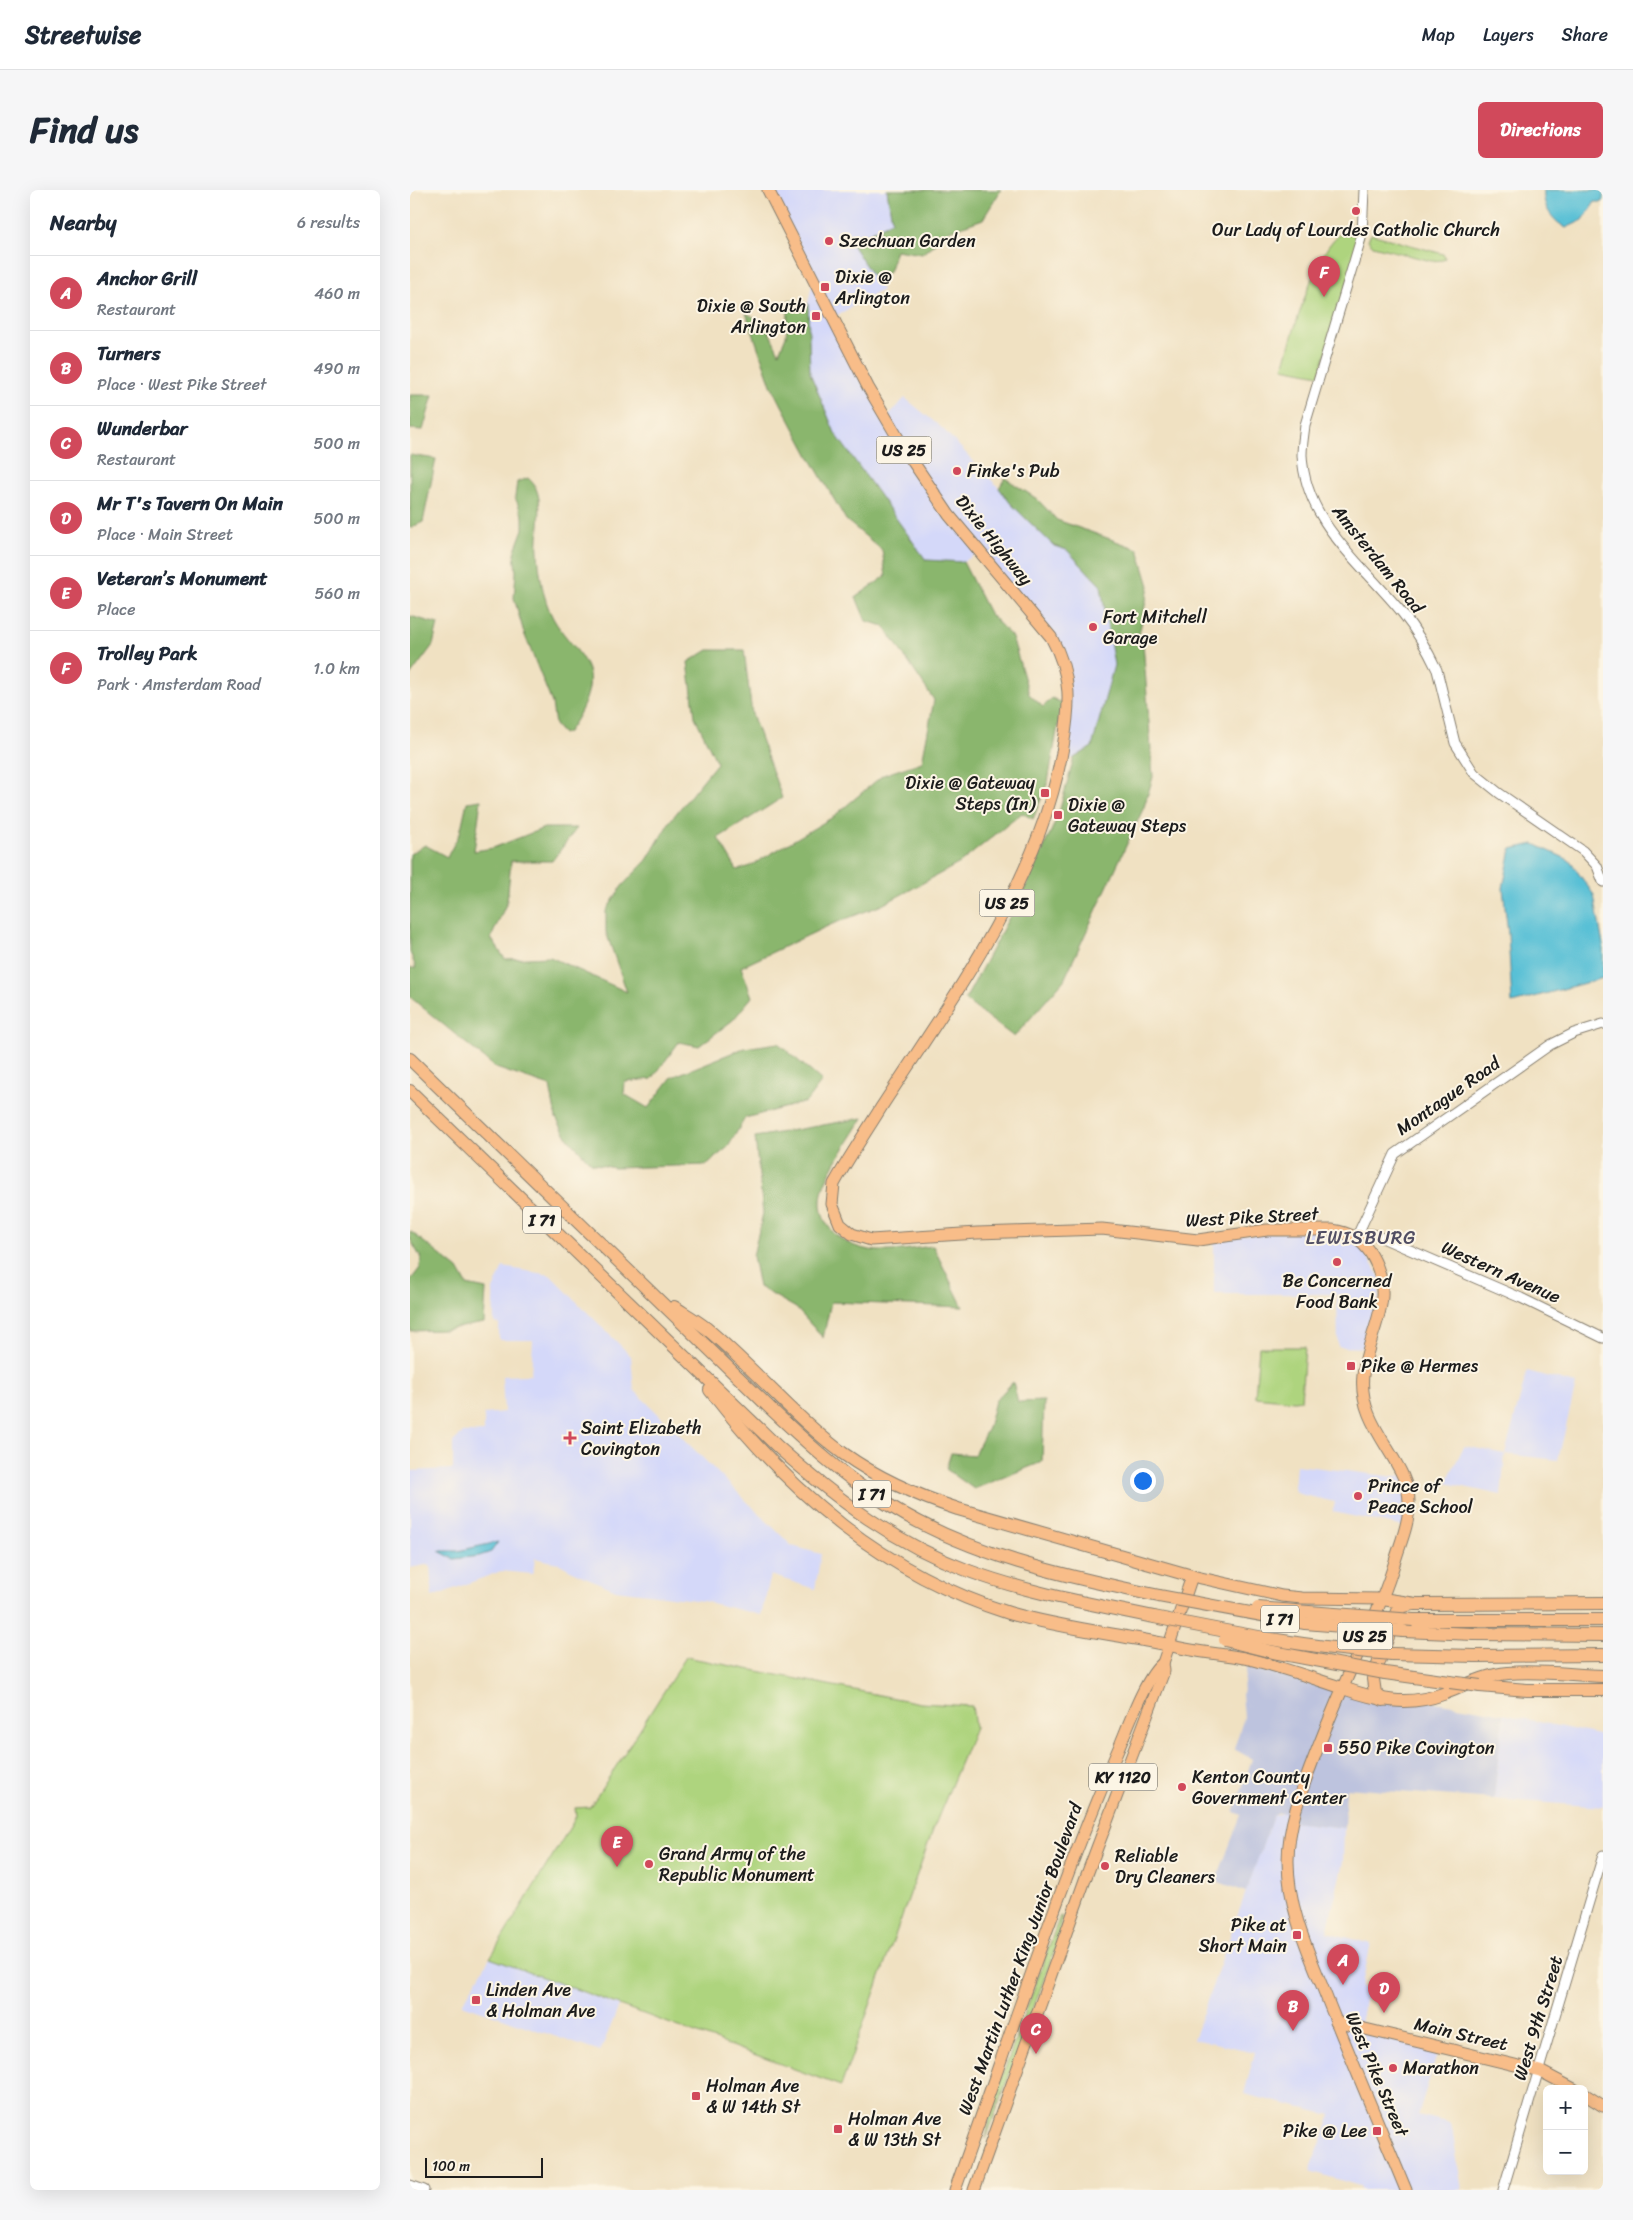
<!DOCTYPE html>
<meta charset="utf-8">
<style>
:root{--surface:#fff;--page:#f6f6f7;--text:#1f2937;--muted:#747a83;--line:#e0e1e3;--accent:#d1495b}
body{margin:0;font-family:Sriracha,sans-serif;background:var(--page);color:var(--text)}
.controls{position:absolute;right:15px;bottom:15px;display:grid;overflow:hidden;border-radius:8px;box-shadow:0 5px 20px #0002}
.controls button{width:45px;height:45px;display:grid;place-items:center;padding:0;border:0;border-bottom:1px solid var(--line);background:var(--surface);color:var(--text);font:25px sans-serif}
.scale{position:absolute;left:15px;bottom:12px;width:118px;box-sizing:border-box;padding-left:5px;border:2px solid #1c1c1c;border-top:0;font-size:14px;line-height:18px;white-space:nowrap;color:#1c1c1c;-webkit-text-stroke:4px #fcf5e5;paint-order:stroke}
.you{position:absolute;left:732px;top:1290px;width:18px;height:18px;margin:-12px;border:4px solid #fff;border-radius:50%;background:#1a73e8;box-shadow:0 0 0 8px #1a73e833}
.badge{display:grid;place-items:center;width:32px;height:32px;border-radius:50%;background:var(--accent);color:#fff;font-size:16px;font-weight:700}
.pin{position:absolute;translate:-50% -41px;filter:drop-shadow(0 1px 2px #0008)}
.pin::after{content:'';position:absolute;top:26px;width:18px;height:15px;background:inherit;clip-path:polygon(0 0,100% 0,50% 100%)}
.list{margin:0;padding:0;list-style:none}
h2{display:flex;justify-content:space-between;align-items:center;height:65px;margin:0;padding:0 20px;font-size:21px}
h2 small{font-size:16px;font-weight:400;color:var(--muted)}
.list li{display:grid;grid-template-columns:32px 1fr auto;gap:15px;align-items:center;box-sizing:border-box;height:75px;padding:0 20px;border-top:1px solid var(--line)}
.list b{display:block;font-size:19px;white-space:nowrap}
.list p{margin:0;font-size:16px;white-space:nowrap;color:var(--muted)}
.list em{font-size:16px;font-style:normal;color:var(--muted)}
.map{position:relative;flex:none;width:1193px;height:2000px;overflow:hidden;border-radius:8px}
header{display:flex;align-items:center;gap:30px;box-sizing:border-box;height:70px;padding:0 25px;background:var(--surface);border-bottom:1px solid var(--line)}
header strong{font-size:24px}
nav{display:flex;gap:28px;margin-inline-start:auto;font-size:18px}
.intro{display:flex;align-items:center;justify-content:space-between;box-sizing:border-box;height:120px;padding:0 30px}
h1{margin:0;font-size:35px}
.button{padding:12px 22px;border-radius:8px;background:var(--accent);color:#fff;font-size:18px;font-weight:700}
main{display:flex;gap:30px;padding:0 30px}
aside{flex:1;background:var(--surface);border-radius:8px;box-shadow:0 5px 20px #0002}
.map>svg:first-child{display:block}
.built{fill:#d4d8f9}
.industrial{fill:#bdc3de}
.green{fill:#aed47e;stroke:#65784d}
.forest{fill:#8ab66d;stroke:#536944}
.water{fill:#59c0d6;stroke:#3a6e79}
.lines{fill:none;stroke-linecap:round;stroke-linejoin:round}
.minor-casing{stroke:#867e6f;stroke-width:11}
.major-casing{stroke:#867e6f;stroke-width:13}
.highway-casing{stroke:#867e6f;stroke-width:14}
.minor{stroke:#fff;stroke-width:9}
.major{stroke:#f8bd89;stroke-width:11}
.highway{stroke:#f8bd89;stroke-width:12}
.highway-bridge-casing{stroke:#867e6f;stroke-width:14;stroke-linecap:butt}
.highway-bridge{stroke:#f8bd89;stroke-width:12}
.poi-dot{fill:#d1495b;stroke:#fcf5e5;stroke-width:2}
.labels{text-anchor:middle;stroke-width:4;stroke-linejoin:round;paint-order:stroke}
.shield{fill:#fcf5e5;stroke:#5f5d58;stroke-width:1}
.shield-label{font-size:16px;font-weight:bold;fill:#1c1c1c}
.poi-label{font-size:18px;fill:#1c1c1c;stroke:#fcf5e5;text-anchor:start}
.street-label{font-size:18px;fill:#1c1c1c;stroke:#fcf5e5}
.neighbourhood-label{font-size:19px;letter-spacing:1px;fill:#514e63;stroke:#fcf5e5}
</style>
<header>
<strong>Streetwise</strong>
<nav><a>Map</a><a>Layers</a><a>Share</a></nav>
</header>
<div class="intro"><h1>Find us</h1><a class="button">Directions</a></div>
<main>
<aside>
<h2>Nearby<small>6 results</small></h2>
<ul class="list">
<li><span class="badge">A</span><div><b>Anchor Grill</b><p>Restaurant</p></div><em>460 m</em></li>
<li><span class="badge">B</span><div><b>Turners</b><p>Place · West Pike Street</p></div><em>490 m</em></li>
<li><span class="badge">C</span><div><b>Wunderbar</b><p>Restaurant</p></div><em>500 m</em></li>
<li><span class="badge">D</span><div><b>Mr T's Tavern On Main</b><p>Place · Main Street</p></div><em>500 m</em></li>
<li><span class="badge">E</span><div><b>Veteran’s Monument</b><p>Place</p></div><em>560 m</em></li>
<li><span class="badge">F</span><div><b>Trolley Park</b><p>Park · Amsterdam Road</p></div><em>1.0 km</em></li>
</ul>
</aside>
<div class="map">
<svg width="1193" height="2000" viewBox="0 0 1193 2000">
<rect width="100%" height="100%" fill="#fcf5e5"/>
<filter id="ink" filterUnits="userSpaceOnUse"><feTurbulence type="fractalNoise" baseFrequency=".02" numOctaves="2"/><feDisplacementMap in="SourceGraphic" scale="10" xChannelSelector="R" yChannelSelector="G"/><feConvolveMatrix kernelMatrix="1 2 1 2 8 2 1 2 1" color-interpolation-filters="sRGB"/></filter>
<filter id="wash" filterUnits="userSpaceOnUse"><feTurbulence type="fractalNoise" baseFrequency=".0096" numOctaves="4" result="noise"/><feDisplacementMap in="SourceGraphic" scale="20" xChannelSelector="R" yChannelSelector="G"/><feGaussianBlur stdDeviation="1.12" result="paint"/><feColorMatrix in="noise" values="0 0 0 0 0 0 0 0 0 0 0 0 0 0 0 0 0 1.4 0 .05"/><feComposite in="paint" operator="in"/></filter>
<g filter="url(#wash)">
<rect width="100%" height="100%" fill="#f0e1c2"/>
<g class="built">
<path d="M 358,0 L 477,0 L 482,31 L 441,53 L 472,100 L 422,128 L 476,228 L 495,208 L 533,239 L 589,298 L 601,314 L 644,356 L 657,360 L 691,396 L 704,475 L 682,557 L 664,568 L 650,571 L 658,524 L 653,471 L 569,362 L 553,372 L 516,370 L 425,243 L 400,183 L 398,114 L 403,89 Z"/>
<path d="M 911,1039 L 946,1048 L 972,1091 L 959,1158 L 928,1157 L 927,1104 L 804,1104 L 804,1048 Z"/>
<path d="M 93,1077 L 140,1085 L 221,1166 L 224,1200 L 382,1356 L 411,1364 L 405,1399 L 361,1385 L 351,1425 L 293,1411 L 206,1400 L 168,1384 L 148,1373 L 125,1368 L 123,1384 L 91,1381 L 22,1407 L 20,1374 L 0,1378 L 0,1281 L 43,1279 L 43,1252 L 53,1243 L 74,1242 L 74,1224 L 94,1222 L 92,1186 L 121,1185 L 123,1150 L 89,1150 L 89,1134 L 84,1133 L 83,1100 Z"/>
<path d="M 1117,1181 L 1166,1194 L 1148,1270 L 1095,1264 L 1091,1305 L 1036,1293 L 1054,1256 L 1095,1264 Z"/>
<path d="M 886,1275 L 986,1287 L 991,1285 L 997,1299 L 995,1337 L 923,1322 L 925,1312 L 889,1304 L 884,1299 Z"/>
<path d="M 1093,1524 L 1193,1546 L 1193,1617 L 1084,1609 Z"/>
<path d="M 876,1622 L 885,1624 L 883,1632 L 934,1638 L 933,1672 L 917,1742 L 961,1754 L 951,1798 L 958,1798 L 949,1838 L 1029,1858 L 1008,1925 L 1041,1933 L 1052,2000 L 952,2000 L 950,1996 L 900,1981 L 921,1925 L 834,1904 L 845,1862 L 795,1851 L 783,1850 L 863,1626 Z"/>
<path d="M 80,1768 L 209,1816 L 190,1862 L 52,1814 Z"/>
</g>
<path class="industrial" d="M 838,1469 L 962,1508 L 1014,1510 L 1093,1524 L 1084,1609 L 936,1598 L 934,1638 L 883,1632 L 885,1623 L 869,1623 L 863,1626 L 836,1702 L 806,1691 L 831,1625 L 824,1622 L 842,1569 L 824,1559 L 834,1527 L 832,1504 Z"/>
<g class="green">
<path d="M 933,43 L 952,45 L 909,185 L 873,178 C 881,150 907,52 933,43 Z"/>
<path d="M 961,44 L 1033,64 L 1035,68 L 1033,70 L 1021,71 L 963,56 L 958,50 Z"/>
<path d="M 849,1157 L 895,1157 L 891,1210 L 884,1211 L 845,1207 Z"/>
<path d="M 276,1467 L 510,1513 L 562,1516 L 565,1538 L 524,1637 L 431,1896 L 80,1768 L 162,1634 L 166,1626 L 165,1618 L 180,1617 Z"/>
<path d="M 650,1726 L 652,1727 L 645,1759 L 576,1949 L 581,1918 Z"/>
</g>
<g class="forest">
<path d="M 477,0 L 591,0 L 573,29 L 539,41 L 512,64 L 486,60 L 479,82 L 465,90 L 441,53 L 482,31 Z"/>
<path d="M 379,110 L 398,114 L 400,183 L 425,243 L 516,370 L 553,372 L 579,423 L 602,447 L 619,504 L 633,517 L 642,508 L 652,513 L 638,592 L 623,629 L 612,623 L 550,673 L 472,715 L 420,735 L 331,777 L 342,807 L 323,830 L 289,856 L 269,852 L 242,889 L 215,892 L 214,904 L 238,918 L 262,887 L 334,858 L 368,853 L 412,891 L 396,912 L 335,928 L 318,957 L 296,975 L 204,978 L 181,973 L 158,948 L 146,928 L 140,896 L 86,878 L 0,807 L 0,778 L 6,778 L 0,762 L 0,664 L 15,655 L 37,667 L 50,643 L 57,612 L 71,610 L 64,661 L 83,658 L 134,638 L 167,638 L 142,671 L 101,671 L 97,712 L 81,748 L 95,769 L 140,767 L 217,802 L 196,742 L 196,721 L 212,696 L 237,670 L 260,631 L 307,573 L 285,527 L 278,472 L 298,460 L 334,460 L 342,524 L 372,608 L 308,648 L 327,680 L 340,676 L 423,627 L 473,585 L 512,572 L 524,510 L 474,436 L 456,431 L 446,407 L 476,386 L 472,360 L 436,330 L 399,266 L 361,195 L 336,123 L 355,133 L 369,163 L 376,146 Z"/>
<path d="M 0,205 L 23,205 L 13,240 L 0,239 Z"/>
<path d="M 0,265 L 26,269 L 13,332 L 0,338 Z"/>
<path d="M 118,288 C 138,304 126,339 128,361 C 129,382 133,410 143,428 C 152,445 168,458 176,475 C 187,496 170,525 158,542 L 153,544 L 145,535 L 142,513 L 114,443 L 104,408 L 106,382 L 104,363 L 113,339 L 113,327 L 105,307 L 107,292 Z"/>
<path d="M 595,288 L 627,309 L 647,330 L 728,359 L 739,396 L 728,450 L 733,452 L 743,587 L 734,617 L 654,790 L 604,847 L 555,810 L 618,692 L 648,626 L 664,568 L 682,557 L 704,475 L 691,396 L 657,360 L 644,356 L 601,314 L 589,298 Z"/>
<path d="M 0,426 L 28,434 L 23,455 L 0,486 Z"/>
<path d="M 453,928 C 441,948 426,969 416,991 C 398,1031 431,1059 469,1061 C 486,1062 505,1058 523,1056 L 553,1117 L 421,1112 L 413,1148 L 386,1118 L 349,1097 L 343,1066 L 353,1023 L 345,947 Z"/>
<path d="M 0,1041 L 48,1079 L 57,1095 L 76,1099 L 74,1133 L 34,1140 L 0,1141 L 0,1091 L 10,1078 L 11,1068 L 0,1049 Z"/>
<path d="M 603,1192 L 608,1212 L 634,1211 L 632,1272 L 564,1299 L 536,1279 L 541,1263 L 564,1265 L 578,1238 L 585,1211 Z"/>
</g>
<g class="water">
<path d="M 1134,0 L 1193,0 L 1193,12 L 1185,12 L 1173,30 L 1156,38 C 1142,30 1132,16 1134,0 Z"/>
<path d="M 1124,654 L 1159,670 L 1184,705 L 1193,755 L 1193,788 L 1102,813 L 1098,744 L 1093,698 L 1101,659 Z"/>
<path d="M 88,1352 L 81,1362 L 69,1366 L 44,1369 L 29,1361 L 48,1361 Z"/>
</g>
</g>
<g filter="url(#ink)">
<g class="lines">
<g class="minor-casing">
<g id="minor">
<path d="M 954,0 L 952,45 L 895,235 C 894,245 892,255 892,265 C 895,333 954,375 993,424 C 1006,440 1018,461 1027,480 L 1045,553 L 1064,583 L 1089,603 L 1173,661 L 1187,676 L 1193,692"/>
<path d="M 946,1048 L 985,964 L 1140,855 L 1164,843 L 1193,834"/>
<path d="M 946,1048 L 954,1044 L 963,1044 L 1111,1108 L 1193,1148"/>
<path d="M 0,1995 L 14,2000"/>
<path d="M 1093,2000 L 1193,1665"/>
</g>
</g>
<g class="major-casing">
<g id="major">
<path d="M 358,0 L 458,197 L 495,260 L 539,325 L 641,447 C 663,487 660,515 653,557 C 630,691 544,805 472,916 C 456,942 439,967 424,994 L 422,1014 L 430,1034 L 442,1044 L 461,1050 L 567,1043 L 692,1039 L 788,1050 L 857,1040 L 922,1040 C 939,1042 952,1050 961,1064 C 988,1110 958,1139 953,1185 C 947,1239 1001,1271 999,1315 C 999,1334 990,1354 985,1371 C 976,1402 963,1430 950,1459 C 934,1494 919,1529 905,1565 C 892,1599 878,1634 878,1671 C 878,1721 900,1765 918,1811 C 943,1874 970,1937 996,2000"/>
<path d="M 759,1455 C 785,1463 813,1463 839,1469 C 871,1477 902,1488 933,1498"/>
<path d="M 926,1832 L 1130,1881 L 1164,1899"/>
<path d="M 1174,1904 L 1193,1916"/>
<path d="M 545,2000 C 598,1853 646,1703 708,1560 C 718,1537 735,1487 753,1473"/>
<path d="M 564,2000 L 676,1687 L 754,1481 L 753,1473 L 782,1386 L 872,1406 L 892,1408 L 972,1409"/>
</g>
</g>
<g class="highway-casing">
<g id="highway">
<path d="M 0,869 L 360,1218 C 397,1253 434,1287 477,1314 C 560,1366 655,1386 749,1406"/>
<path d="M 0,901 L 368,1257 C 425,1308 486,1354 559,1381 C 618,1403 682,1414 744,1427"/>
<path d="M 264,1117 C 275,1124 286,1130 296,1138 C 344,1178 384,1227 434,1264 C 469,1289 508,1306 548,1319 L 782,1386"/>
<path d="M 300,1200 C 380,1303 474,1384 599,1423 C 651,1438 706,1444 759,1455"/>
<path d="M 972,1409 L 1006,1414 L 1193,1413"/>
<path d="M 1003,1430 L 1193,1430"/>
<path d="M 993,1441 L 1064,1444 L 1193,1445"/>
<path d="M 982,1464 L 1065,1466 L 1193,1465"/>
<path d="M 975,1483 L 1040,1492"/>
<path d="M 1070,1496 L 1117,1500 L 1193,1500"/>
<path d="M 933,1498 C 967,1510 997,1517 1033,1504 C 1054,1496 1075,1485 1098,1483 C 1129,1480 1162,1485 1193,1486"/>
<path d="M 973,1510 L 965,1503 L 963,1489 L 987,1421 L 993,1416 L 1003,1414"/>
</g>
</g>
<use href="#minor" class="minor"/>
<use href="#major" class="major"/>
<use href="#highway" class="highway"/>
<g class="highway-bridge-casing">
<g id="highway-bridge">
<path d="M 749,1406 L 895,1433 L 993,1441"/>
<path d="M 848,1418 L 1003,1430"/>
<path d="M 744,1427 C 823,1443 901,1458 982,1464"/>
<path d="M 815,1450 L 863,1462 L 975,1483"/>
<path d="M 1040,1492 L 1070,1496"/>
</g>
</g>
<use href="#highway-bridge" class="highway-bridge"/>
</g>
</g>
<g class="poi-dot">
<circle cx="946" cy="21" r="5"/>
<circle cx="419" cy="51" r="5"/>
<rect x="410" y="92" width="10" height="10" rx="2.5"/>
<rect x="401" y="121" width="10" height="10" rx="2.5"/>
<circle cx="547" cy="281" r="5"/>
<circle cx="683" cy="437" r="5"/>
<rect x="630" y="598" width="10" height="10" rx="2.5"/>
<rect x="643" y="620" width="10" height="10" rx="2.5"/>
<circle cx="927" cy="1072" r="5"/>
<rect x="936" y="1171" width="10" height="10" rx="2.5"/>
<path d="M157.5 1240.5h5v5h5v5h-5v5h-5v-5h-5v-5h5z"/>
<circle cx="948" cy="1306" r="5"/>
<rect x="913" y="1553" width="10" height="10" rx="2.5"/>
<circle cx="772" cy="1597" r="5"/>
<circle cx="239" cy="1674" r="5"/>
<circle cx="695" cy="1676" r="5"/>
<rect x="882" y="1740" width="10" height="10" rx="2.5"/>
<rect x="61" y="1805" width="10" height="10" rx="2.5"/>
<circle cx="983" cy="1878" r="5"/>
<rect x="281" y="1901" width="10" height="10" rx="2.5"/>
<rect x="423" y="1934" width="10" height="10" rx="2.5"/>
<rect x="962" y="1936" width="10" height="10" rx="2.5"/>
</g>
<g class="labels">
<g class="shield">
<rect x="466.5" y="246.5" width="55" height="27" rx="4"/>
<rect x="569.5" y="699.5" width="55" height="27" rx="4"/>
<rect x="113" y="1016.5" width="38" height="27" rx="4"/>
<rect x="443" y="1290.5" width="38" height="27" rx="4"/>
<rect x="851" y="1415.5" width="38" height="27" rx="4"/>
<rect x="927.5" y="1432.5" width="55" height="27" rx="4"/>
<rect x="679" y="1573.5" width="68" height="27" rx="4"/>
</g>
<g class="shield-label">
<text x="494" y="266">US 25</text>
<text x="597" y="719">US 25</text>
<text x="132" y="1036">I 71</text>
<text x="462" y="1310">I 71</text>
<text x="870" y="1435">I 71</text>
<text x="955" y="1452">US 25</text>
<text x="713" y="1593">KY 1120</text>
</g>
<g class="poi-label">
<text x="946" y="46" text-anchor="middle">Our Lady of Lourdes Catholic Church</text>
<text x="429" y="57">Szechuan Garden</text>
<text x="425" y="93">Dixie @<tspan x="425" dy="21">Arlington</tspan></text>
<text x="396" y="122" text-anchor="end">Dixie @ South<tspan x="396" dy="21">Arlington</tspan></text>
<text x="557" y="287">Finke's Pub</text>
<text x="693" y="433">Fort Mitchell<tspan x="693" dy="21">Garage</tspan></text>
<text x="625" y="599" text-anchor="end">Dixie @ Gateway<tspan x="625" dy="21">Steps (In)</tspan></text>
<text x="658" y="621">Dixie @<tspan x="658" dy="21">Gateway Steps</tspan></text>
<text x="927" y="1097" text-anchor="middle">Be Concerned<tspan x="927" dy="21">Food Bank</tspan></text>
<text x="951" y="1182">Pike @ Hermes</text>
<text x="171" y="1244">Saint Elizabeth<tspan x="171" dy="21">Covington</tspan></text>
<text x="958" y="1302">Prince of<tspan x="958" dy="21">Peace School</tspan></text>
<text x="928" y="1564">550 Pike Covington</text>
<text x="782" y="1593">Kenton County<tspan x="782" dy="21">Government Center</tspan></text>
<text x="249" y="1670">Grand Army of the<tspan x="249" dy="21">Republic Monument</tspan></text>
<text x="705" y="1672">Reliable<tspan x="705" dy="21">Dry Cleaners</tspan></text>
<text x="877" y="1741" text-anchor="end">Pike at<tspan x="877" dy="21">Short Main</tspan></text>
<text x="76" y="1806">Linden Ave<tspan x="76" dy="21">&amp; Holman Ave</tspan></text>
<text x="993" y="1884">Marathon</text>
<text x="296" y="1902">Holman Ave<tspan x="296" dy="21">&amp; W 14th St</tspan></text>
<text x="438" y="1935">Holman Ave<tspan x="438" dy="21">&amp; W 13th St</tspan></text>
<text x="957" y="1947" text-anchor="end">Pike @ Lee</text>
</g>
<g class="street-label">
<text transform="translate(584 350) rotate(51)" y="6">Dixie Highway</text>
<text transform="translate(968 369) rotate(51)" y="6">Amsterdam Road</text>
<text transform="translate(1038 906) rotate(-35)" y="6">Montague Road</text>
<text transform="translate(842 1027) rotate(-3)" y="6">West Pike Street</text>
<text transform="translate(1091 1082) rotate(24)" y="6">Western Avenue</text>
<text transform="translate(610 1769) rotate(-70)" y="6">West Martin Luther King Junior Boulevard</text>
<text transform="translate(1128 1828) rotate(-73)" y="6">West 9th Street</text>
<text transform="translate(1051 1844) rotate(13)" y="6">Main Street</text>
<text transform="translate(967 1884) rotate(67)" y="6">West Pike Street</text>
</g>
<g class="neighbourhood-label">
<text x="951" y="1054">LEWISBURG</text>
</g>
</g>
</svg>
<div class="controls">
<button>+</button>
<button>−</button>
</div>
<div class="scale">100 m</div>
<div class="you"></div>
<div class="pin badge" style="left:933px;top:1795px">A</div>
<div class="pin badge" style="left:883px;top:1841px">B</div>
<div class="pin badge" style="left:626px;top:1864px">C</div>
<div class="pin badge" style="left:974px;top:1823px">D</div>
<div class="pin badge" style="left:207px;top:1677px">E</div>
<div class="pin badge" style="left:914px;top:107px">F</div>
</div>
</main>
